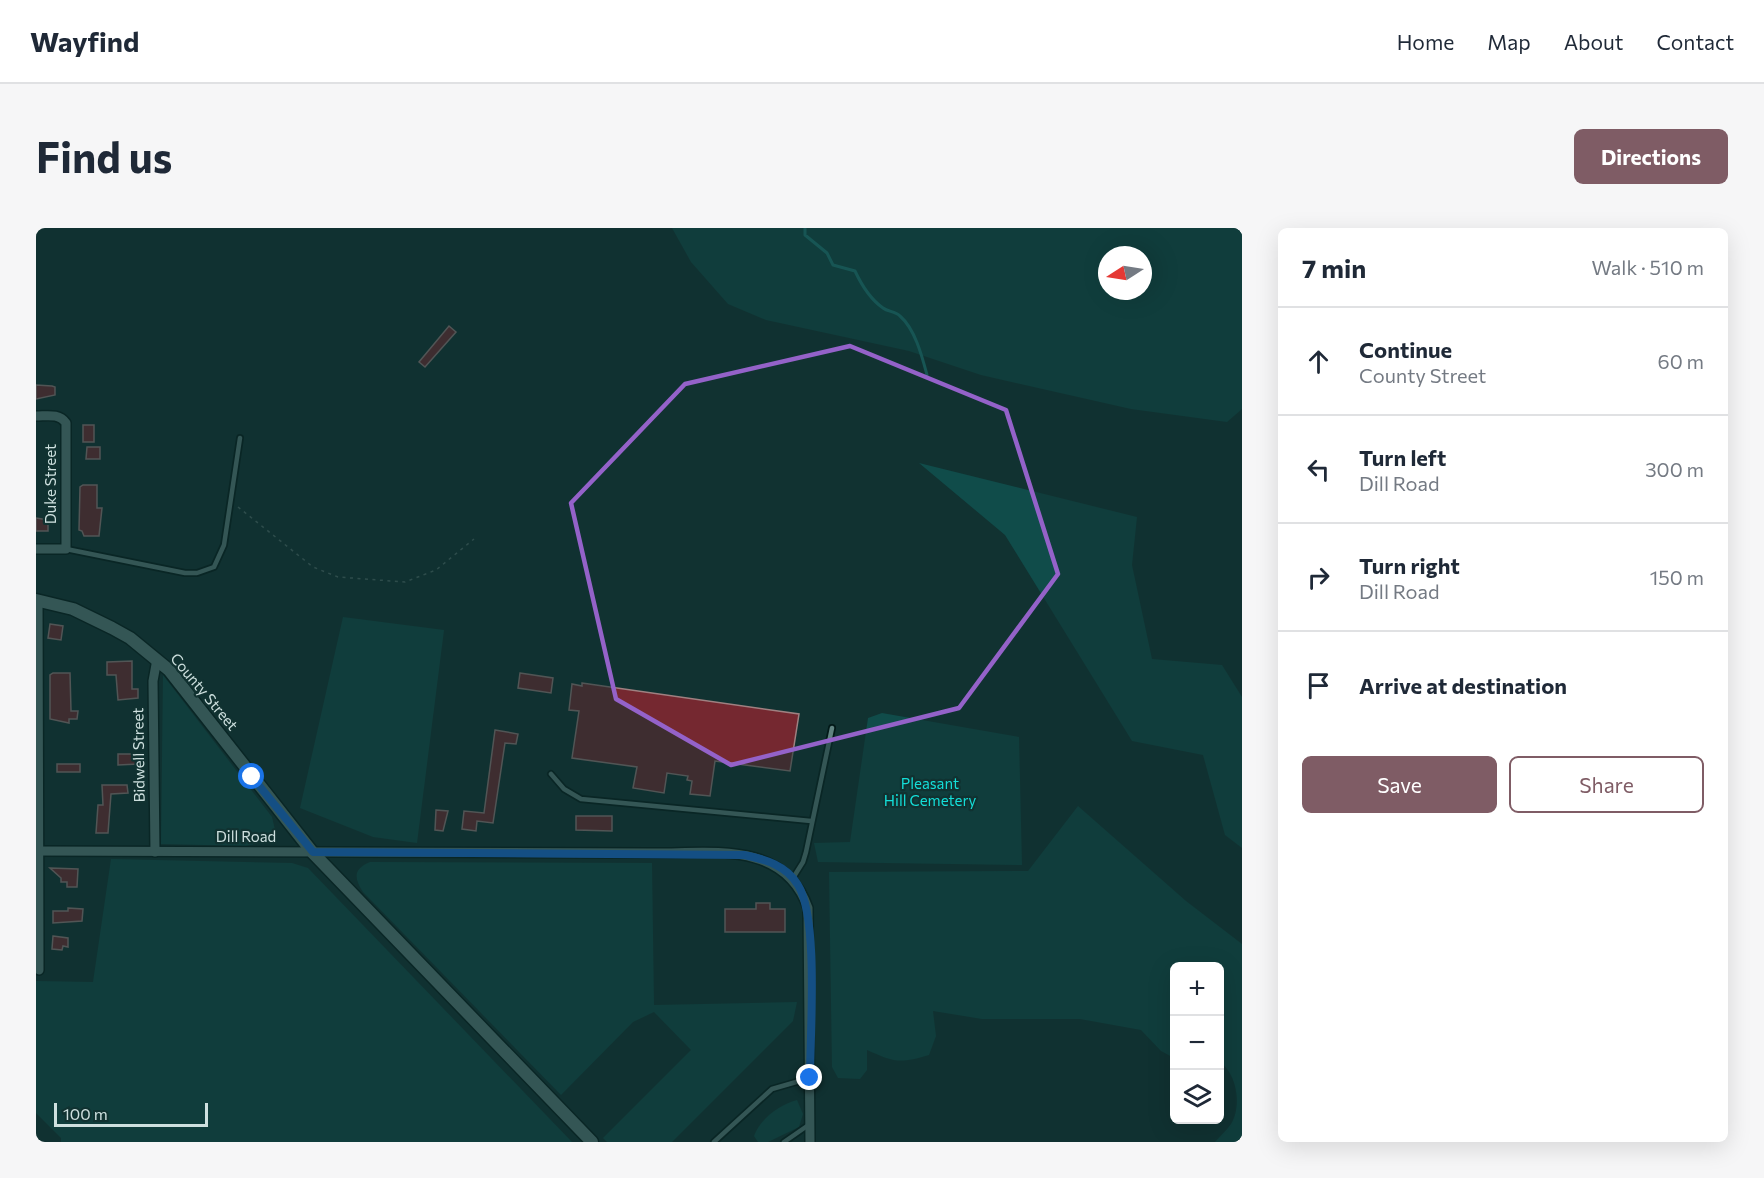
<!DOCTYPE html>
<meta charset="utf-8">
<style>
:root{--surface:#fff;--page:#f6f6f7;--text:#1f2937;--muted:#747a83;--line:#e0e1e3;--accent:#7f5c65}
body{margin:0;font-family:Commissioner,sans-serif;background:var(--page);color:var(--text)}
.controls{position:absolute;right:18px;bottom:18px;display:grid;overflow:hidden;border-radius:9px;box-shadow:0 6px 24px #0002}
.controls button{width:54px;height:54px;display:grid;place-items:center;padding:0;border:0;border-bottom:2px solid var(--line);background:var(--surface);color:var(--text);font:30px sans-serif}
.compass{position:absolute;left:1062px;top:18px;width:54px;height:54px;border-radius:50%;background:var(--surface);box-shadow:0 6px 24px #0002;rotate:258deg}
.scale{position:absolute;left:18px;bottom:15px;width:154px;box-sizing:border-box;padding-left:6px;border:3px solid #cee0df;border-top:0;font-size:16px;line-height:21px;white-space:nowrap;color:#cee0df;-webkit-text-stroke:4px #113231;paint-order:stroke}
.stop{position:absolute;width:18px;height:18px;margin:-14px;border:4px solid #1a73e8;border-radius:50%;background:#fff}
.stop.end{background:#1a73e8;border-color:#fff;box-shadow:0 2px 6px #0008}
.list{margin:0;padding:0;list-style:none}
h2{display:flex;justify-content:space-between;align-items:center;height:78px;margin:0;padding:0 24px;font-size:26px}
h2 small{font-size:20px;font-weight:400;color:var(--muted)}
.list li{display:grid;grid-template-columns:39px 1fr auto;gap:18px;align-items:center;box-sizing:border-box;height:108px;padding:0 24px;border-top:2px solid var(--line)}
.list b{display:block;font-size:22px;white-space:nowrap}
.list p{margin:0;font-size:20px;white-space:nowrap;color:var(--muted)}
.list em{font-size:20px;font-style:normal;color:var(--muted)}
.actions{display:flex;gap:12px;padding:18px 24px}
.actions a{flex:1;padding:14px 0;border:2px solid var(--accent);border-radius:9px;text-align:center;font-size:21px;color:var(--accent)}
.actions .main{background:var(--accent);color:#fff}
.icon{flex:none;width:33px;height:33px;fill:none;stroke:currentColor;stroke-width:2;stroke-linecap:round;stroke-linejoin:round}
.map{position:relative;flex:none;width:1206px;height:914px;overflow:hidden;border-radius:9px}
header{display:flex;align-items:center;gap:36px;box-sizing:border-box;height:84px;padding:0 30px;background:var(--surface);border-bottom:2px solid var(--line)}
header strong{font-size:28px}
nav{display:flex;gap:33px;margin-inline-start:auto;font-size:21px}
.intro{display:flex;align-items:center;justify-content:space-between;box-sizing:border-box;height:144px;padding:0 36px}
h1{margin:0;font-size:42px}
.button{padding:15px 27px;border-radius:9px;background:var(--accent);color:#fff;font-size:21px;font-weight:700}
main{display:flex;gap:36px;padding:0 36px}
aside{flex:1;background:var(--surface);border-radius:9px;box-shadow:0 6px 24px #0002}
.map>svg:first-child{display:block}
.green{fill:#104c4a;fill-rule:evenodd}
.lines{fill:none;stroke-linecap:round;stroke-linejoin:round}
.stream{stroke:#1f827e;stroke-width:3}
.building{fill:#752830;stroke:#9f8081;stroke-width:1.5}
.service-casing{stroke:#021918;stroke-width:8}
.minor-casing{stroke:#021918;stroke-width:12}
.tertiary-casing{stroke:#021918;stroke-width:15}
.path{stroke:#516d6c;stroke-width:1.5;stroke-dasharray:3 4.5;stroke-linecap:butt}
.service{stroke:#618381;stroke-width:4.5}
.minor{stroke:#618381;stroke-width:9}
.tertiary{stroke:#618381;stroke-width:12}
.route{stroke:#1a73e8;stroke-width:8}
.marked{fill:none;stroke:#9462c9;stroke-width:4.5;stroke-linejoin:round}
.labels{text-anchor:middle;stroke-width:4.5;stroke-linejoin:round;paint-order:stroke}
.street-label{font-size:15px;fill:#cee0df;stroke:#113231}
.park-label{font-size:15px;fill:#14ded8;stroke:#113231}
</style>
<header>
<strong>Wayfind</strong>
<nav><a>Home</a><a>Map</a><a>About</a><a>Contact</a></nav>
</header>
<div class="intro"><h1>Find us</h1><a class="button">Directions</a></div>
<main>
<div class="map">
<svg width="1206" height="914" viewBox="0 0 1206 914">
<rect width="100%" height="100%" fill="#113231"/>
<g class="green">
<path d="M 636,0 L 1206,0 L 1206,181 L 1191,194 L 1095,181 L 945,147 L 873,123 L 730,92 L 692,76 L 655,34 ZM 1071,27 L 1107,27 L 1107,63 L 1071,63 Z"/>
<path d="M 883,235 L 1101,289 L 1096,337 L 1116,431 L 1186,437 L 1206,469 L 1206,620 L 1189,607 L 1167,527 L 1096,513 L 969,307 Z"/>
<path d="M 307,389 L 408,402 L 381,615 L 337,609 L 264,580 Z"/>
<path d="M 127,447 L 236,589 L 239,602 L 230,613 L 210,618 L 125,616 Z"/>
<path d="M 846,485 L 983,509 L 986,637 L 782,634 L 778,615 L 814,614 L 832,490 Z"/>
<path d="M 1042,578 L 1150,673 L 1206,716 L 1206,914 L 1179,914 C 1184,908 1191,902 1195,896 C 1206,878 1201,846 1184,834 L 1184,738 L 1138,738 L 1138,830 L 1125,823 L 1105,802 L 1044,791 L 946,791 L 897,783 L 900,808 L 893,827 C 863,836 858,834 831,822 L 831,842 L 824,851 L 802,850 L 796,839 L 793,644 L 992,643 Z"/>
<path d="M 75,631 L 256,635 L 272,640 L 536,914 L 25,914 L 25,910 L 0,885 L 0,753 L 57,754 Z"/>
<path d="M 334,634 L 616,635 L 618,777 L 761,774 L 757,793 L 636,914 L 571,914 L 567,910 L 655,822 L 618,784 L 597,794 L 525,867 L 327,664 C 318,650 317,641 334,634 Z"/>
<path d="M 761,872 L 767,886 L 763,899 L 732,914 L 722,914 L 718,908 C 724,891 743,877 761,872 Z"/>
</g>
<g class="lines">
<path class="stream" d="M 769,0 L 769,7 L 791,25 L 797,37 L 819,43 C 826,58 834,71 847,80 C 852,84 859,83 864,88 C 879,101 886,128 891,147"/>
</g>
<g class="building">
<path d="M 413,98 L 420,104 L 389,139 L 383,134 Z"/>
<path d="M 0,157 L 16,158 L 19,159 L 19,167 L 0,171 Z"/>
<rect x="47" y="197" width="11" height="17"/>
<path d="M 51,219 L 64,219 L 64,231 L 50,231 Z"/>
<path d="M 47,257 L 61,257 L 61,280 L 66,280 L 63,308 L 48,308 L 46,303 L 43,302 L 44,259 Z"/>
<path d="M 0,290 L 12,292 L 12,303 L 0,303 Z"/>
<path d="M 14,396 L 27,398 L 25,412 L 12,410 Z"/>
<path d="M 96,433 L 96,461 L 102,461 L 102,470 L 82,472 L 80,447 L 71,447 L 71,434 Z"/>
<path d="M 17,445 L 34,445 L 35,483 L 42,483 L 41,491 L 33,491 L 33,495 L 14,491 L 14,447 Z"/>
<path d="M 484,445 L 517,450 L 515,465 L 482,460 Z"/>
<path d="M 546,455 L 763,486 L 754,543 L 679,533 L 674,568 L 654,566 L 656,553 L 651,552 L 652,548 L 631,545 L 628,565 L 597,560 L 601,539 L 536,530 L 543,483 L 533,482 L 536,456 L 546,458 Z"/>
<path d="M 459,502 L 482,506 L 480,516 L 469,515 L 457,595 L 441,593 L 440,603 L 426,601 L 428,583 L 448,585 Z"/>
<path d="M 82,526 L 102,526 L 102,536 L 82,537 Z"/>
<rect x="21" y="536" width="23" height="8"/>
<path d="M 66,557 L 91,557 L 92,565 L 75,566 L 72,605 L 60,605 L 62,577 L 67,577 Z"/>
<path d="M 400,582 L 412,583 L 407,603 L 399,602 Z"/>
<path d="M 540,588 L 576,588 L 576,603 L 540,602 Z"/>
<path d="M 14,640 L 42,641 L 41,659 L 31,659 L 31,654 L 25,654 L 25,650 Z"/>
<path d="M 720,675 L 734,675 L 734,681 L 749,681 L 749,704 L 689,704 L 689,681 L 720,681 Z"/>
<path d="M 32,680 L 47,681 L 46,693 L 17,695 L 17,683 L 32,683 Z"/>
<path d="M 17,708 L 32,710 L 32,719 L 27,718 L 26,722 L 16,721 Z"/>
</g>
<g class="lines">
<g class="service-casing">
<g id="service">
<path d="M 30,321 L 149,345 L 161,345 L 178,339 L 188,317 L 204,210"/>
<path d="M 515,546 L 528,561 L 545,571 L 775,593"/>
<path d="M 757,650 L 767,634 L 770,624 L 796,500"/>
<path d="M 678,914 L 736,861 L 774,850"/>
<path d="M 748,914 L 774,896"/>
</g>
</g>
<g class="minor-casing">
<g id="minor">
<path d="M 0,188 C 11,188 23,185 30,195 L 30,321 L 0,321"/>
<path d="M 2,372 L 3,742"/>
<path d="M 0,623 L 613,625 C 673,626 748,611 772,680 L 774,914"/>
<path d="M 119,624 L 117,453 L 121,431"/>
</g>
</g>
<g class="tertiary-casing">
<path id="tertiary" d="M 0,372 L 37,381 L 76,400 L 94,410 L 133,442 L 277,625 L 556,914"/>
</g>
<path class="path" d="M 202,279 L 277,339 L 302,349 L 369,354 L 400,342 L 438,311"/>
<use href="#service" class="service"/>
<use href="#minor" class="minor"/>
<use href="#tertiary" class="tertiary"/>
</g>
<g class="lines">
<path class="route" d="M 216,549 L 277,624 L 708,627 C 729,631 751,638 762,657 C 783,691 774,806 774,850"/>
</g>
<path d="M0 0H1206V914H0ZM 814,118 L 970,182 L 1022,346 L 923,480 L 695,537 L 580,471 L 535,275 L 649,156 Z" fill="#113231" fill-opacity=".55" fill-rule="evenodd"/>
<path class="marked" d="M 814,118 L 970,182 L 1022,346 L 923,480 L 695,537 L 580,471 L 535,275 L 649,156 Z"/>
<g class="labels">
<g class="street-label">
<text transform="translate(15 256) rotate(-90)" y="5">Duke Street</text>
<text transform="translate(168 464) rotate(50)" y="5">County Street</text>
<text transform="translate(103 527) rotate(-91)" y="5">Bidwell Street</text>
<text x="210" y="614">Dill Road</text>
</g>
<g class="park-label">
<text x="894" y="561">Pleasant<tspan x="894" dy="17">Hill Cemetery</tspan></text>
</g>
</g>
</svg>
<div class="controls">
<button>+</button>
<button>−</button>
<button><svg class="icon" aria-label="layers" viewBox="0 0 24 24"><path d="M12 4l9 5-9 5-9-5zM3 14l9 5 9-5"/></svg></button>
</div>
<svg class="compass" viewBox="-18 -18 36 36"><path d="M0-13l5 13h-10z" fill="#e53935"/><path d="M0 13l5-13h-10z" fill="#747a83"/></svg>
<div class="scale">100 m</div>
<div class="stop" style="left:216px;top:549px"></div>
<div class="stop end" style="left:774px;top:850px"></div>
</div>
<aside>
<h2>7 min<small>Walk · 510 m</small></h2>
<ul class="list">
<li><svg class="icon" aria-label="ahead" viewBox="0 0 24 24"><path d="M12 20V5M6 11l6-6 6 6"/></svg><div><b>Continue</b><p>County Street</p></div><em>60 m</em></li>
<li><svg class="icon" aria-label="left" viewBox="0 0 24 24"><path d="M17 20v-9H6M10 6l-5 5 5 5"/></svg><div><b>Turn left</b><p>Dill Road</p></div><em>300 m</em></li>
<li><svg class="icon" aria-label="right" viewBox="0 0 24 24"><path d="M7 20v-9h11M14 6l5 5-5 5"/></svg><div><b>Turn right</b><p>Dill Road</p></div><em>150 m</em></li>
<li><svg class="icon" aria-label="arrive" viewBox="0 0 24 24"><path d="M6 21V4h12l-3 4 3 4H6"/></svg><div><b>Arrive at destination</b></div></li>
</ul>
<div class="actions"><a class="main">Save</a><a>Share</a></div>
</aside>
</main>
